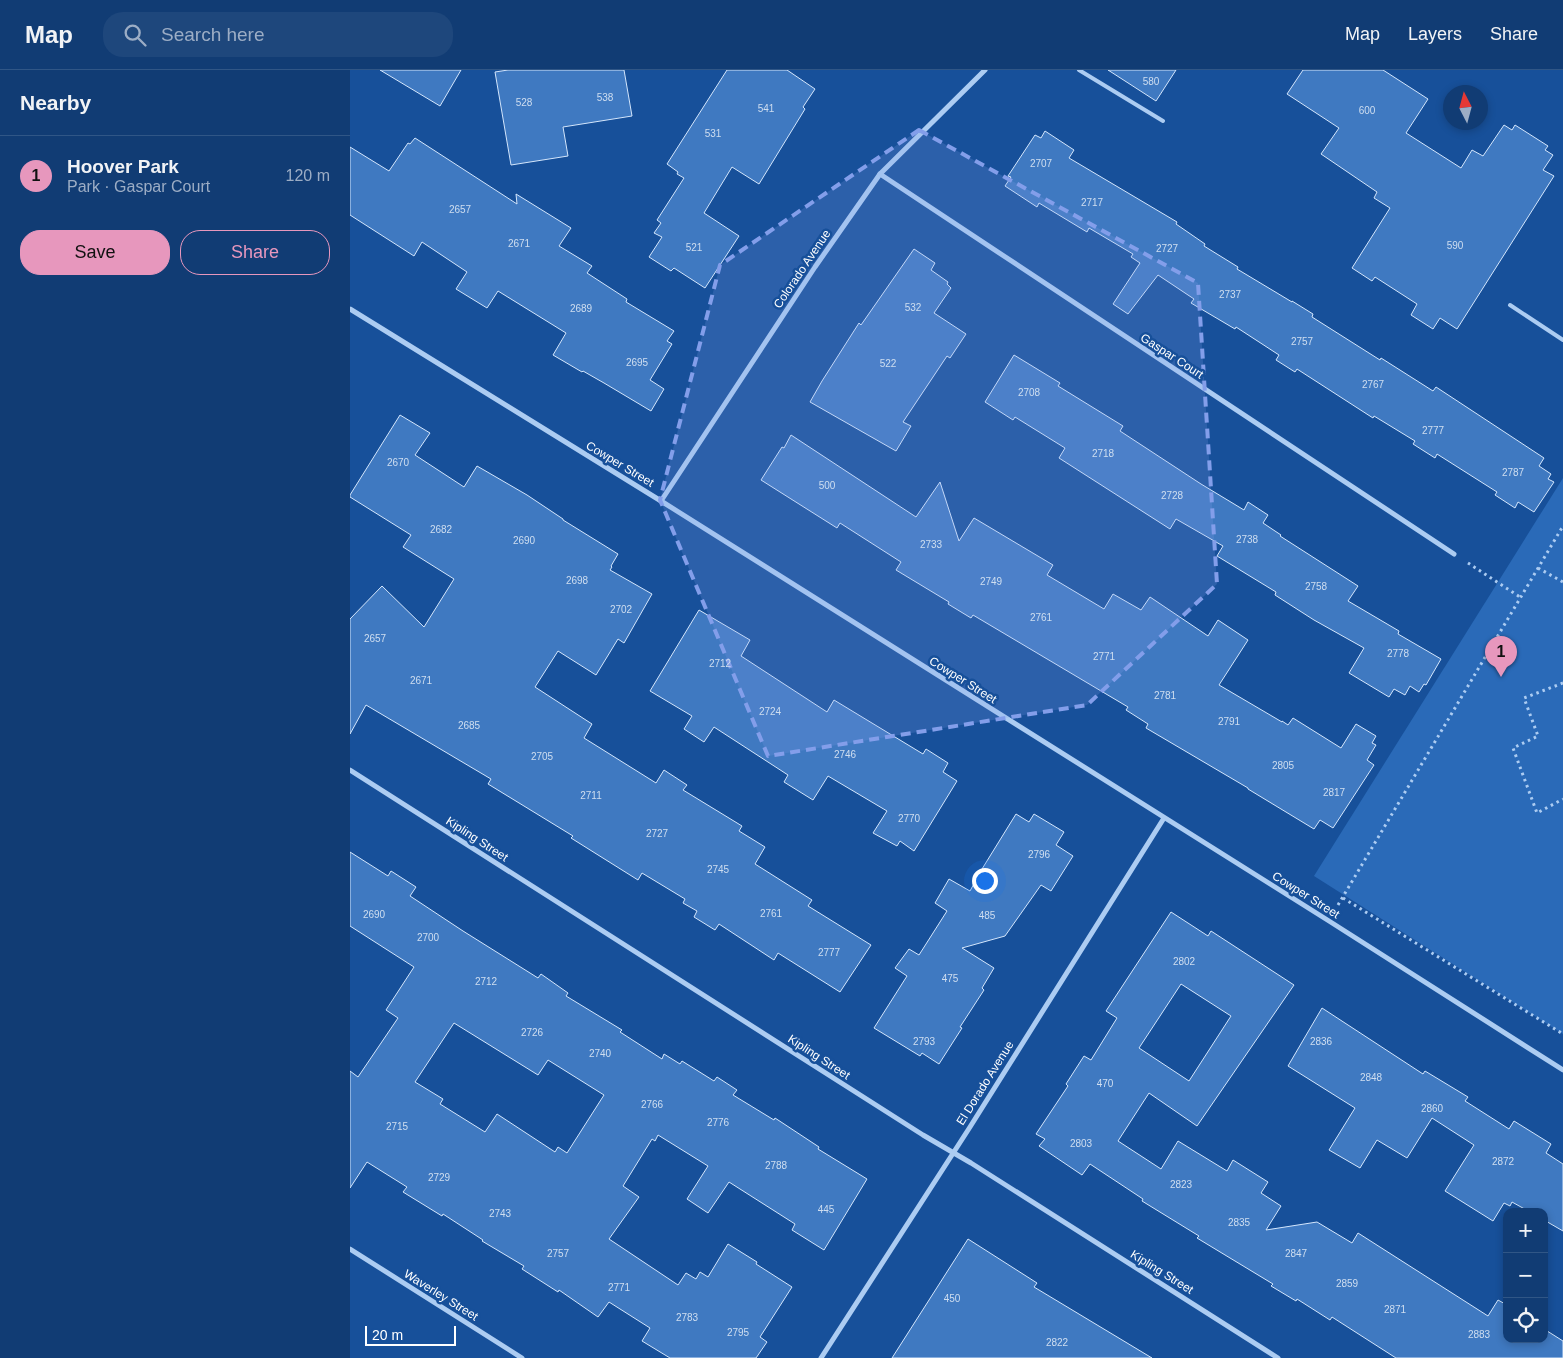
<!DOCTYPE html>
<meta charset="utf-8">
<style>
:root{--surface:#113c74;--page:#1e477c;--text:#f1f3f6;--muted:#9cadc5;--line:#305686;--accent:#e797bd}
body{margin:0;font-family:Arial,sans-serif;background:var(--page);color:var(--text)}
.controls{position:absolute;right:15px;bottom:15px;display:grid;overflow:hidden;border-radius:10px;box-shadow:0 2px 8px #0003}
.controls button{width:45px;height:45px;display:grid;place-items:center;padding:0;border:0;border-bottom:1px solid var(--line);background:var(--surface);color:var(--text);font:25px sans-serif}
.compass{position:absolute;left:1093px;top:15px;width:45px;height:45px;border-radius:50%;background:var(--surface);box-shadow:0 2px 8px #0003;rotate:354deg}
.scale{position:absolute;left:15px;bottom:12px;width:91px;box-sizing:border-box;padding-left:5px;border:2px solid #fff;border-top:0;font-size:14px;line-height:18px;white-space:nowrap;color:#fff;-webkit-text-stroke:4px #17509a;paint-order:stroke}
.you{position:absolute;left:634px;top:810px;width:18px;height:18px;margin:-12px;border:4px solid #fff;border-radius:50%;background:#1a73e8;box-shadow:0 0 0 8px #1a73e833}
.badge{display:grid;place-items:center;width:32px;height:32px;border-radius:50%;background:var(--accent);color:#111;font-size:16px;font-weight:700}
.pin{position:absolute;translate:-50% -41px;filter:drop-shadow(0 1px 2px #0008)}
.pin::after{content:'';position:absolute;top:26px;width:18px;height:15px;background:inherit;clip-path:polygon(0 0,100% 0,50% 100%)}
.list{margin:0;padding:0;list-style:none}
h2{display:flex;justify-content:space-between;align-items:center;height:65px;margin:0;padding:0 20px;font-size:21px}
h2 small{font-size:16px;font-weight:400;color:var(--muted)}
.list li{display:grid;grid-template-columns:32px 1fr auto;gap:15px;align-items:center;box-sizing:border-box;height:80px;padding:0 20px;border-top:1px solid var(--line)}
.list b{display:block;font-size:19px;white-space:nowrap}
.list p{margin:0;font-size:16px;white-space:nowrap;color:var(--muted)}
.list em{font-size:16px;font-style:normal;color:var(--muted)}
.actions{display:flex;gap:10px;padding:15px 20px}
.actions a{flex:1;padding:11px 0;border:1px solid var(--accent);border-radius:20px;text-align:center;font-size:18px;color:var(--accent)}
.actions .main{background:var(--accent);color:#111}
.icon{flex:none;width:28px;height:28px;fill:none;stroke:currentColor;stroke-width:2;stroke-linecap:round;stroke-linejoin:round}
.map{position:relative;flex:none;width:1213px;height:1288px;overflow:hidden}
header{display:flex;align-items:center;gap:30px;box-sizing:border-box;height:70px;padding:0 25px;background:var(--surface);border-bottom:1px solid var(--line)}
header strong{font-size:24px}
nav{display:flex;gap:28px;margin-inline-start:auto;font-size:18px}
.search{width:350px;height:45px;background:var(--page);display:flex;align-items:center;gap:12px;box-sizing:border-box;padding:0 18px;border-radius:20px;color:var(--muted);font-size:19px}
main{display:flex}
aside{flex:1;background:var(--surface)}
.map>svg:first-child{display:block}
.green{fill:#2a6ab8}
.building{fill:#3f79c1;stroke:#d4e6fc;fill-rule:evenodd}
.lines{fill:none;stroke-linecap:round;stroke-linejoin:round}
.path{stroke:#acccf2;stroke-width:3;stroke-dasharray:2.5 4;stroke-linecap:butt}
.service{stroke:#acccf2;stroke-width:4}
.minor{stroke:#acccf2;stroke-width:5}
.marked{fill:#839eea;fill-opacity:0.2;stroke:#839eea;stroke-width:4;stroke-dasharray:10 6;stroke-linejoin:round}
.labels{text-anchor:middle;stroke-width:5;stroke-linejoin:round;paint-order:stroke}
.number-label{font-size:10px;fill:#cfdef0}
.street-label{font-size:12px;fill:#fff;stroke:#17509a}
</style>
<header>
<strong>Map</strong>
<div class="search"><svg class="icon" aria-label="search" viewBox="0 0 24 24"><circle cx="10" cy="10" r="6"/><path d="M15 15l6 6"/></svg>Search here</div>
<nav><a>Map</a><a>Layers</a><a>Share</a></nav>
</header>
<main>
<aside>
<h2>Nearby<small></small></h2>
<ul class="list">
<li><span class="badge">1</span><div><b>Hoover Park</b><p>Park · Gaspar Court</p></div><em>120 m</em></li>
</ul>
<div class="actions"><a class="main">Save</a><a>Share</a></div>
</aside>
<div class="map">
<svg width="1213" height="1288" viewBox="0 0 1213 1288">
<rect width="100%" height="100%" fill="#17509a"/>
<path class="green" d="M 1213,408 L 1213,964 L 964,806 Z"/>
<g class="building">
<path d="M 30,0 L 111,0 L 90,36 Z"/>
<path d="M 158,0 L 274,0 L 282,46 L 213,57 L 218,86 L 161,95 L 145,2 Z"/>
<path d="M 377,0 L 437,0 L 465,19 L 453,37 L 455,39 L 409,114 L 382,97 L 354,143 L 389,166 L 355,218 L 324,198 L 321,201 L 299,187 L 312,167 L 304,163 L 311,153 L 307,150 L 334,108 L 327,104 L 328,102 L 317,94 Z"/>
<path d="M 758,0 L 826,0 L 806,31 Z"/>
<path d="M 953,0 L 1033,0 L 1078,29 L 1056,63 L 1111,98 L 1122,80 L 1133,86 L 1154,55 L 1162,60 L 1165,55 L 1198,76 L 1195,80 L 1203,85 L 1193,100 L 1204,106 L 1107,259 L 1090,248 L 1083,259 L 1061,245 L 1067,234 L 1025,207 L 1022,211 L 1002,198 L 1040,138 L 1024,128 L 1027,122 L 971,84 L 989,58 L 937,24 Z"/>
<path d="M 695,61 L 724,80 L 719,88 L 827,152 L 826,154 L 855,174 L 854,176 L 888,197 L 887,199 L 942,232 L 942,231 L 963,244 L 962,247 L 1030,290 L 1031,288 L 1083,321 L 1086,317 L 1194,388 L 1189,396 L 1201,404 L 1198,409 L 1204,412 L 1184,442 L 1168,432 L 1165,438 L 1145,425 L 1147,422 L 1087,384 L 1085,388 L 1063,374 L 1065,371 L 1024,346 L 1023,348 L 947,299 L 945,302 L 926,290 L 929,285 L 886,257 L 885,259 L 841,233 L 844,229 L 808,205 L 778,244 L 763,234 L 790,193 L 781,187 L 783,184 L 739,158 L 737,162 L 689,133 L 687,137 L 655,116 L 661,107 L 658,106 L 685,65 L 691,68 Z"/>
<path d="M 65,68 L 167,134 L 166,124 L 221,158 L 209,176 L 242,196 L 237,203 L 277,229 L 276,232 L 324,261 L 317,271 L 322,274 L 300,310 L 314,319 L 301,341 L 254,313 L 233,301 L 232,302 L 203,285 L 216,263 L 148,221 L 137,238 L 106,219 L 117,202 L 72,172 L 64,186 L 0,145 L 0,77 L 39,101 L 58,73 L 60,74 Z"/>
<path d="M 564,179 L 585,193 L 581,200 L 598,212 L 597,214 L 601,218 L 584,243 L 616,264 L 600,288 L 597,286 L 553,352 L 561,356 L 546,381 L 460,332 L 472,311 L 509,253 L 511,255 Z"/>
<path d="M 664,285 L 710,313 L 708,316 L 773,356 L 770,361 L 851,414 L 894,440 L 898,432 L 918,445 L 913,453 L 931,465 L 930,466 L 1008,516 L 998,531 L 1049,561 L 1048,564 L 1091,589 L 1076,615 L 1074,614 L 1069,622 L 1060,616 L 1055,625 L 1044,619 L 1039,627 L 999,603 L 1014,578 L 964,550 L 925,525 L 926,522 L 867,486 L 873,476 L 826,449 L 820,459 L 709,388 L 715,378 L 665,347 L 663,350 L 635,332 Z"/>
<path d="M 50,345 L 80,363 L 65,385 L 114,417 L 127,396 L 177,425 L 213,449 L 213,450 L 268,484 L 261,496 L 262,497 L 260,500 L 302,524 L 274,573 L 268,569 L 246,605 L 208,581 L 185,617 L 242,654 L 234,668 L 306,713 L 314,700 L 337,715 L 333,720 L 392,756 L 389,761 L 415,777 L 405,794 L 462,830 L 458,836 L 521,875 L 490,922 L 428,883 L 424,890 L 369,854 L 365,860 L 344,847 L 347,841 L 333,833 L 335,829 L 292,803 L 288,810 L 221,768 L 223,766 L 138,714 L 141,709 L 16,635 L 0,664 L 0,549 L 32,516 L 74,557 L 104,509 L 53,477 L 61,465 L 0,427 L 0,425 Z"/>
<path d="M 441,365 L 566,447 L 590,412 L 609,471 L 624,448 L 703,495 L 697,505 L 754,539 L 763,524 L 791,540 L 800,527 L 858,566 L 868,550 L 898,570 L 869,615 L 932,652 L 932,651 L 938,655 L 943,648 L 991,678 L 1006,654 L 1026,666 L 1022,673 L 1026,675 L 1017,690 L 1024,695 L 983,758 L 970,750 L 964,759 L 898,719 L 898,718 L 796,658 L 798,654 L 776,640 L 778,637 L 623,545 L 621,548 L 598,534 L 599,532 L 546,500 L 551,492 L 490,453 L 487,458 L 411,410 L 432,377 L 434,378 Z"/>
<path d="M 349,540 L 400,570 L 391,586 L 477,642 L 484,630 L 573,684 L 576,679 L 598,693 L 593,702 L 607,711 L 564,781 L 550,771 L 547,776 L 523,763 L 537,741 L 478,706 L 463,730 L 434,712 L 438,705 L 364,657 L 354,672 L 334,659 L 342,646 L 300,621 Z"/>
<path d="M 666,744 L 679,752 L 684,744 L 714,762 L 706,775 L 723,786 L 701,821 L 691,815 L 655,866 L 612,878 L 644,898 L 632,918 L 634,920 L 610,957 L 612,958 L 589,994 L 572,983 L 570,986 L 524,958 L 557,906 L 545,898 L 559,879 L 569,885 L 597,841 L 585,833 L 599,809 L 620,821 L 632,799 Z"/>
<path d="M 0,782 L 38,806 L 41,801 L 66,817 L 60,826 L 113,861 L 188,908 L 191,904 L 218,923 L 216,926 L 272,960 L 270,962 L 312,989 L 314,984 L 330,994 L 332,991 L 364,1011 L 367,1007 L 387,1020 L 383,1025 L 424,1050 L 425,1048 L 469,1077 L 468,1079 L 517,1109 L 474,1180 L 442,1160 L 445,1154 L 379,1112 L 358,1143 L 337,1129 L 358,1096 L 308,1065 L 305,1071 L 302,1069 L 273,1116 L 289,1127 L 259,1169 L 328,1215 L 336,1203 L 346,1209 L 350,1202 L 358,1207 L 378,1174 L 407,1192 L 406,1194 L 442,1217 L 410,1267 L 417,1272 L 406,1288 L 320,1288 L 292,1271 L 300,1258 L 259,1232 L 248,1247 L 209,1220 L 208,1222 L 172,1199 L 174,1196 L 132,1171 L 133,1170 L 93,1144 L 92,1146 L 53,1122 L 57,1117 L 17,1092 L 0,1118 L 0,1001 L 8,1007 L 48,948 L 36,940 L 64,897 L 0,856 ZM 104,953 L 188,1005 L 198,990 L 254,1025 L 217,1083 L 208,1077 L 205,1082 L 147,1044 L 135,1062 L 90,1034 L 93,1029 L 65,1012 Z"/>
<path d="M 821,842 L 858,866 L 861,861 L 944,915 L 847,1056 L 799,1023 L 768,1071 L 811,1099 L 828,1071 L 877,1101 L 883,1090 L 918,1112 L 911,1123 L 931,1136 L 916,1160 L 967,1152 L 1002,1173 L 1008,1163 L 1138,1246 L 1148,1230 L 1157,1235 L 1157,1269 L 1194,1269 L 1194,1259 L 1213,1271 L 1213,1288 L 1046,1288 L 982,1247 L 980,1250 L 947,1229 L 946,1231 L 921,1216 L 923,1214 L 847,1168 L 849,1166 L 792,1131 L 793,1129 L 740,1094 L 732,1105 L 689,1076 L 695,1069 L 686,1064 L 718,1016 L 716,1014 L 734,986 L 741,990 L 767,948 L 756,941 ZM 831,914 L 881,946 L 839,1011 L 789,978 Z"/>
<path d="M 972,938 L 1073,1004 L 1075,1001 L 1118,1027 L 1115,1031 L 1159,1059 L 1164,1051 L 1201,1074 L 1196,1083 L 1213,1094 L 1213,1161 L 1194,1150 L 1194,1142 L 1180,1142 L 1162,1132 L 1160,1136 L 1154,1133 L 1143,1151 L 1095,1121 L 1124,1075 L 1082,1048 L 1057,1088 L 1027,1070 L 1010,1098 L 979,1080 L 1005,1038 L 938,996 Z"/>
<path d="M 618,1169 L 687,1213 L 684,1217 L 802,1288 L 542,1288 Z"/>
</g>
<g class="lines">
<g class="path">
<path d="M 1118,493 L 1170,527"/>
<path d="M 1188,498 L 1213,512"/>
<path d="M 1213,613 L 1174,628 L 1188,666 L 1163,678 L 1187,743 L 1213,729"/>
<path d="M 993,828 L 1213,964"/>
<path d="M 988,835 L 1213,456"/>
</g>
<g class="service">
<path d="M 729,0 L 813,51"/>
<path d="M 1160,235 L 1213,270"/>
</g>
<g class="minor">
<path d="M 530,104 L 1104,484"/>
<path d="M 0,239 L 311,431 L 979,851 L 1213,1000"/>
<path d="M 311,431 L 465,197 L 530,104 L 635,0"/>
<path d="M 0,700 L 573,1065 L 621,1093 L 928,1288"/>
<path d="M 0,1179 L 172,1288"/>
<path d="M 471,1288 L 620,1057 L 814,748"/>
</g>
</g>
<path class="marked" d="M 569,60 L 848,213 L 867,514 L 737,635 L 418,686 L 310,430 L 370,195 Z"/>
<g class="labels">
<g class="number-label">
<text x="801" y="15">580</text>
<text x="255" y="31">538</text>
<text x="174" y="36">528</text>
<text x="416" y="42">541</text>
<text x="1017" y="44">600</text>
<text x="363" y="67">531</text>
<text x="691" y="97">2707</text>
<text x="742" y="136">2717</text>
<text x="110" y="143">2657</text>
<text x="169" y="177">2671</text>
<text x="1105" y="179">590</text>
<text x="344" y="181">521</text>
<text x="817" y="182">2727</text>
<text x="880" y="228">2737</text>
<text x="563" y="241">532</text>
<text x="231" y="242">2689</text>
<text x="952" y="275">2757</text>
<text x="287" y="296">2695</text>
<text x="538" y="297">522</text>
<text x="1023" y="318">2767</text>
<text x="679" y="326">2708</text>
<text x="1083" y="364">2777</text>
<text x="753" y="387">2718</text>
<text x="48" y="396">2670</text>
<text x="1163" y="406">2787</text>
<text x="477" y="419">500</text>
<text x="822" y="429">2728</text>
<text x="91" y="463">2682</text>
<text x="897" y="473">2738</text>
<text x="174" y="474">2690</text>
<text x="581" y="478">2733</text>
<text x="227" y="514">2698</text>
<text x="641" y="515">2749</text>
<text x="966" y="520">2758</text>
<text x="271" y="543">2702</text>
<text x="691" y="551">2761</text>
<text x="25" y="572">2657</text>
<text x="1048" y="587">2778</text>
<text x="754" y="590">2771</text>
<text x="370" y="597">2712</text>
<text x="71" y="614">2671</text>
<text x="815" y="629">2781</text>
<text x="420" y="645">2724</text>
<text x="879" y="655">2791</text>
<text x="119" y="659">2685</text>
<text x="495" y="688">2746</text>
<text x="192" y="690">2705</text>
<text x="933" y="699">2805</text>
<text x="984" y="726">2817</text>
<text x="241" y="729">2711</text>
<text x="559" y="752">2770</text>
<text x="307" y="767">2727</text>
<text x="689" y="788">2796</text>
<text x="368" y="803">2745</text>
<text x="421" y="847">2761</text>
<text x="24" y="848">2690</text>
<text x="637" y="849">485</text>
<text x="78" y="871">2700</text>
<text x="479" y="886">2777</text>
<text x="834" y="895">2802</text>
<text x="600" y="912">475</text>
<text x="136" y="915">2712</text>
<text x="182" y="966">2726</text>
<text x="574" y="975">2793</text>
<text x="971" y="975">2836</text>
<text x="250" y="987">2740</text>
<text x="1021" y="1011">2848</text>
<text x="755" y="1017">470</text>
<text x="302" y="1038">2766</text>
<text x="1082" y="1042">2860</text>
<text x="368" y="1056">2776</text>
<text x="47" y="1060">2715</text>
<text x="731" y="1077">2803</text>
<text x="1153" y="1095">2872</text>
<text x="426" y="1099">2788</text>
<text x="89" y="1111">2729</text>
<text x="831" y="1118">2823</text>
<text x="476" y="1143">445</text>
<text x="150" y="1147">2743</text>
<text x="889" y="1156">2835</text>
<text x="208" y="1187">2757</text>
<text x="946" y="1187">2847</text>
<text x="997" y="1217">2859</text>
<text x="269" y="1221">2771</text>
<text x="602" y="1232">450</text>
<text x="1045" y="1243">2871</text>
<text x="337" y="1251">2783</text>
<text x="388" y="1266">2795</text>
<text x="1129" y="1268">2883</text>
<text x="707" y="1276">2822</text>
</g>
<g class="street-label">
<text transform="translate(452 199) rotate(-56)" y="4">Colorado Avenue</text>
<text transform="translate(822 286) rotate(33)" y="4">Gaspar Court</text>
<text transform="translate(270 394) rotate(31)" y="4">Cowper Street</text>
<text transform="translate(613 610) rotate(32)" y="4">Cowper Street</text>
<text transform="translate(127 769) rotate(33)" y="4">Kipling Street</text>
<text transform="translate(956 825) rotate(32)" y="4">Cowper Street</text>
<text transform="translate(469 987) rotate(33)" y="4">Kipling Street</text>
<text transform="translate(635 1013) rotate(-58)" y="4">El Dorado Avenue</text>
<text transform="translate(812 1202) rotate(32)" y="4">Kipling Street</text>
<text transform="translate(91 1225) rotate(32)" y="4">Waverley Street</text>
</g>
</g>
</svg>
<div class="controls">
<button>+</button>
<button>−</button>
<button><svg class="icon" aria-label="locate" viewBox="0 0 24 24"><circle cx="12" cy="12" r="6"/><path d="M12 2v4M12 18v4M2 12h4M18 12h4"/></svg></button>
</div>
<svg class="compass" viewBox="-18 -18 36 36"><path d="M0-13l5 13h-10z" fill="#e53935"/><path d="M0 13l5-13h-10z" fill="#9cadc5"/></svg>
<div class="scale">20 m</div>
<div class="you"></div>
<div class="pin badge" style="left:1151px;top:607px">1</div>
</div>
</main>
